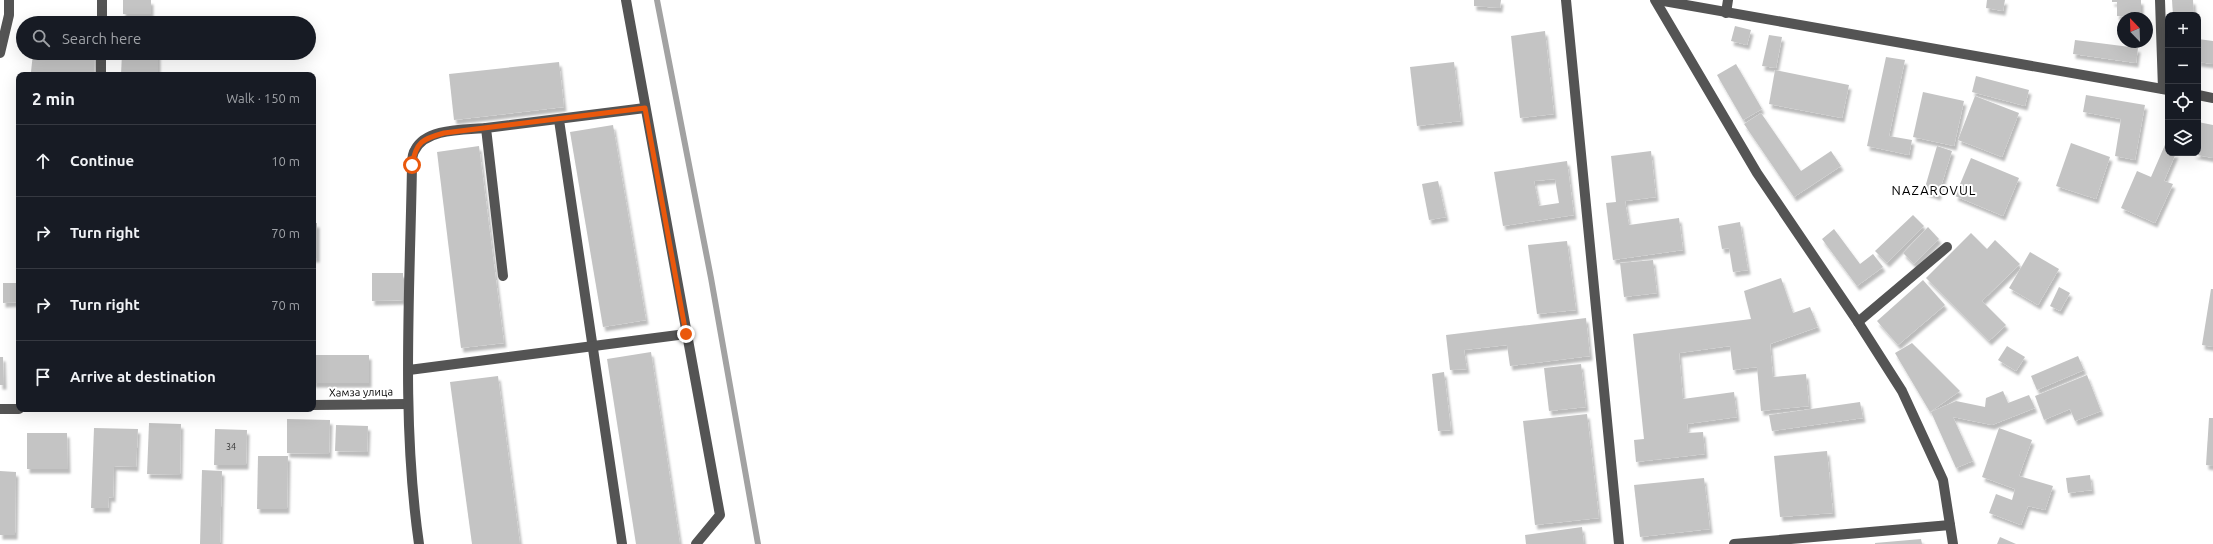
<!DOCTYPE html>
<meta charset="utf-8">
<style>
:root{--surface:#171b24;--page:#242831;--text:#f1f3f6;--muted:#9ea1a6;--line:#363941}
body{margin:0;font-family:Ubuntu,sans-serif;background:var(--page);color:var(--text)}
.controls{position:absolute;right:12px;top:12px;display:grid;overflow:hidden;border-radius:8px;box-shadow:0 4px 16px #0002}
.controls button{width:36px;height:36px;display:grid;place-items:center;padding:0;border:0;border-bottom:1px solid var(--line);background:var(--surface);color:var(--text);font:20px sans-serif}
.compass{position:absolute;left:2117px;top:12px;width:36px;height:36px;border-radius:50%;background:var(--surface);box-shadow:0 4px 16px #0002;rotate:337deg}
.stop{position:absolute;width:12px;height:12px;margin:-9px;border:3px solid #ea580c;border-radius:50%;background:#fff}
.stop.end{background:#ea580c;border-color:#fff;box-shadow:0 1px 4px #0008}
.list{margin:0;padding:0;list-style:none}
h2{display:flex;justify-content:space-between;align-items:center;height:52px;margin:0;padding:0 16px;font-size:17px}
h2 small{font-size:13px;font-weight:400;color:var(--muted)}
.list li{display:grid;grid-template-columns:26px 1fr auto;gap:12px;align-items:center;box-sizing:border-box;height:72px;padding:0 16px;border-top:1px solid var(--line)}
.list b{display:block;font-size:15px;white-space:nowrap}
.list em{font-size:13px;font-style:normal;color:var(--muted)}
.icon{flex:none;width:22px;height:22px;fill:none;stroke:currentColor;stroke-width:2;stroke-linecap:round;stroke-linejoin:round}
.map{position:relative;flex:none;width:2213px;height:544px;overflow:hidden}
.search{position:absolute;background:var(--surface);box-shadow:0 4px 16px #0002;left:16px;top:16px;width:300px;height:44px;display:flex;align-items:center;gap:10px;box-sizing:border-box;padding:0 14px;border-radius:22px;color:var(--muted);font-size:15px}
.panel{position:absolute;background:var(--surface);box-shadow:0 4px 16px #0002;left:16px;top:72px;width:300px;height:340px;border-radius:8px}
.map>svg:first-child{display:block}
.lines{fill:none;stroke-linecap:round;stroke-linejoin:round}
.stream{stroke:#a2a2a2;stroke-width:6}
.building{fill:#c4c4c4;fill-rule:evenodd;filter:url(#shadow)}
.minor{stroke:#545454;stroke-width:10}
.route{stroke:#ea580c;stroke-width:5}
.labels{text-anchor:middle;stroke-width:4;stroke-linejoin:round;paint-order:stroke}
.number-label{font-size:9px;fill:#313131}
.street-label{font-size:11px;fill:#000;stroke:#fff}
.quarter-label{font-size:13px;letter-spacing:1px;fill:#000;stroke:#fff}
</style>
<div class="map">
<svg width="2213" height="544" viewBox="0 0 2213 544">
<defs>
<filter id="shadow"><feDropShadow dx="2.5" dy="4.5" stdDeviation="1" flood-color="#0004"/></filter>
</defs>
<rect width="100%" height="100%" fill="#fff"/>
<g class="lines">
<path class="stream" d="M 657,0 L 711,278 L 758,544"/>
</g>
<g class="building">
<rect x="123" y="0" width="28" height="14"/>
<path d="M 1474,0 L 1501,0 L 1500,8 L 1474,6 Z"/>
<path d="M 1987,0 L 2005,0 L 2003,11 L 1986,8 Z"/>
<path d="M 2112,0 L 2141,0 L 2141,18 L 2117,16 L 2117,2 L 2112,2 Z"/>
<path d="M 2172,0 L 2193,0 L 2194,15 L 2173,15 Z"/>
<path d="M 1735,26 L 1751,30 L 1747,45 L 1731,41 Z"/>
<path d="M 1545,31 L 1554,114 L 1520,118 L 1511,36 Z"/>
<path d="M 1769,35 L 1782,37 L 1776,68 L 1762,66 Z"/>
<path d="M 2198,39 L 2213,41 L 2213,64 L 2198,62 Z"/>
<path d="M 2075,40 L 2138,48 L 2136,63 L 2073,54 Z"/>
<path d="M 33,53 L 95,53 L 94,75 L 31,72 Z"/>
<path d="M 122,53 L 158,53 L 158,75 L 121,75 Z"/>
<path d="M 1886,57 L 1905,60 L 1889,136 L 1912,140 L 1909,155 L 1867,146 Z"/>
<path d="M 559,62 L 564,107 L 454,120 L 449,74 Z"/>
<path d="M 1454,62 L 1461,121 L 1417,126 L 1410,67 Z"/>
<path d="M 1736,64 L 1762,109 L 1743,120 L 1717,75 Z"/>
<path d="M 1775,70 L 1849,85 L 1842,118 L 1769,104 Z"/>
<path d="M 1976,76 L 2029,90 L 2025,106 L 1972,92 Z"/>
<path d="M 1923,92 L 1964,101 L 1954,146 L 1913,137 Z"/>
<path d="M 2086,95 L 2145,105 L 2135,160 L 2115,156 L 2121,119 L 2083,112 Z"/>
<path d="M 1975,96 L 2019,113 L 2002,157 L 1958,140 Z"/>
<path d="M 1761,113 L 1801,171 L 1831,151 L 1841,166 L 1794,197 L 1744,124 Z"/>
<path d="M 2198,122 L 2213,125 L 2213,158 L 2192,154 L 2198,153 Z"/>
<path d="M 613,125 L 646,320 L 603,327 L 570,132 Z"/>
<path d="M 2168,138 L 2168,153 L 2176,153 L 2164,181 L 2173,184 L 2155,223 L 2121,208 L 2137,171 L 2151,177 Z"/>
<path d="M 2071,143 L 2110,157 L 2096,199 L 2056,186 Z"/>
<path d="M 479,146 L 504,343 L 461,348 L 437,152 Z"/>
<path d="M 1937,146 L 1952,151 L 1938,196 L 1924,191 Z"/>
<path d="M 1651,151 L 1656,197 L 1625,201 L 1629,225 L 1679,218 L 1683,250 L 1613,260 L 1606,203 L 1616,202 L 1611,156 Z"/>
<path d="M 1971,158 L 2019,178 L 2003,216 L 1955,196 Z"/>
<path d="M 1567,161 L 1574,215 L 1503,226 L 1494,172 ZM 1555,179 L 1559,203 L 1539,206 L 1534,181 Z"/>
<path d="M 1438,181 L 1446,217 L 1429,220 L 1422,184 Z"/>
<path d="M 1913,215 L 1924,226 L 1887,263 L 1875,251 Z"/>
<path d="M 1740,222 L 1748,270 L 1733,272 L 1729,248 L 1722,249 L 1718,226 Z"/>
<rect x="313" y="223" width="4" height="35"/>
<path d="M 1928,227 L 1939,239 L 1914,264 L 1903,253 Z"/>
<path d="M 1834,229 L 1860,264 L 1873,254 L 1883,267 L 1857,286 L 1822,239 Z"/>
<path d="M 1971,233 L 1987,249 L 1995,240 L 2020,264 L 1982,301 L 2006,325 L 1989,341 L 1926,278 Z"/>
<path d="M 1567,241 L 1576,310 L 1537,314 L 1528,245 Z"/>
<path d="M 2030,252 L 2059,269 L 2038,305 L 2009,288 Z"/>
<path d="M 1653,260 L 1657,293 L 1624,297 L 1620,263 Z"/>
<path d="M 372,273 L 403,273 L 403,300 L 372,301 Z"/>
<path d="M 1781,278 L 1793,313 L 1810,307 L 1818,327 L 1770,344 L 1773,377 L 1806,374 L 1809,406 L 1761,411 L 1757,367 L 1733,370 L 1730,346 L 1679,353 L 1683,399 L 1734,392 L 1737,417 L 1687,424 L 1688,433 L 1703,432 L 1705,454 L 1636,462 L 1634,440 L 1644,439 L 1633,334 L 1751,319 L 1744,291 Z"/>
<path d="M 1923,280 L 1945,305 L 1898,345 L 1877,321 Z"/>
<path d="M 3,283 L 19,283 L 19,302 L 3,303 Z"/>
<path d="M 2059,287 L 2070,293 L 2060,311 L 2050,306 Z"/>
<path d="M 2211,289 L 2213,289 L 2213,347 L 2202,345 Z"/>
<path d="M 1586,318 L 1590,356 L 1510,366 L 1507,345 L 1464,350 L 1467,369 L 1450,370 L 1446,335 Z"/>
<path d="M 1912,343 L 1960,391 L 1930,412 L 1895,353 Z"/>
<path d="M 2007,346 L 2025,357 L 2016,371 L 1998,360 Z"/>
<path d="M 651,352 L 680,544 L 636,544 L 607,359 Z"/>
<rect x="313" y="355" width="56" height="28"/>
<path d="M 2078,356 L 2084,370 L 2037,390 L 2031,376 Z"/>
<path d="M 0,357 L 3,357 L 4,385 L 0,385 Z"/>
<path d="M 1581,364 L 1586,407 L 1549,411 L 1544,368 Z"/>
<path d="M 1444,372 L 1451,430 L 1438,431 L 1432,374 Z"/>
<path d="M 2087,375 L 2101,411 L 2075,421 L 2070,409 L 2044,420 L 2035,396 Z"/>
<path d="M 498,376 L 520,544 L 472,544 L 450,382 Z"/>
<path d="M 2003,391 L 2008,403 L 2029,395 L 2035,408 L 1992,425 L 1953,417 L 1973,461 L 1956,468 L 1931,412 L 1956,401 L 1985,407 L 1986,398 Z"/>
<path d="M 1860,402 L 1863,418 L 1772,431 L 1769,415 Z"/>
<path d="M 1587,414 L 1599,518 L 1535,525 L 1523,421 Z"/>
<path d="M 2209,418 L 2213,418 L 2213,466 L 2206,465 Z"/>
<path d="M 287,419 L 330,420 L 329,454 L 287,453 Z"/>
<path d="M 149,423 L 181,424 L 180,475 L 147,474 Z"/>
<path d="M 336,425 L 368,426 L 367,452 L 335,451 Z"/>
<path d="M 94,428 L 138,429 L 136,467 L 114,466 L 113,498 L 109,497 L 108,508 L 91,508 Z"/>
<path d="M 1999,428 L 2032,440 L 2019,476 L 2053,486 L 2045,510 L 2028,506 L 2021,525 L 1989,513 L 1996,494 L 2012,500 L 2015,489 L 1982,477 Z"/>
<path d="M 215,429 L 247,430 L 246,465 L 214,465 Z"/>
<path d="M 27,433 L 67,433 L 68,469 L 27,469 Z"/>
<path d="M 1827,451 L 1833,513 L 1780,517 L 1774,456 Z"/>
<path d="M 258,456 L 288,456 L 287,509 L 257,509 Z"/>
<path d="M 202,470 L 222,471 L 220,544 L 200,544 Z"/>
<path d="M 0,471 L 16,472 L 15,535 L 0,535 Z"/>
<path d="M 2090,475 L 2092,490 L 2068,493 L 2066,478 Z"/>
<path d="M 1704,478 L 1710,529 L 1640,537 L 1634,485 Z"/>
<path d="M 1582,527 L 1584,544 L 1526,544 L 1525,535 Z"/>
<path d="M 2000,537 L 2016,544 L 1997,544 Z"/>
<path d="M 1921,539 L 1922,544 L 1875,544 L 1875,543 Z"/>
</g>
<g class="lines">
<g class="minor">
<path d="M 626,0 L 720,515 L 696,544"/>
<path d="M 1566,0 L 1619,544"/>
<path d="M 1655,0 L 1757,173 L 1858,322 L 1902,391 L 1943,480 L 1953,544"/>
<path d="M 1658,0 L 2168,90"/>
<path d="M 2160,0 L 2163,89"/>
<path d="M 1726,13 L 1728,0"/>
<path d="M 102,23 L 102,0"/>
<path d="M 0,53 L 9,15 L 9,0"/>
<path d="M 101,75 L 101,53"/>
<path d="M 2198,95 L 2213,98"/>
<path d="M 559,120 L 622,544"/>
<path d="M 503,276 L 486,128 L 645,108"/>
<path d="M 1858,322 L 1947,247"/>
<path d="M 409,370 L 686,334"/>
<path d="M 313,405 L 408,404"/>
<path d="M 0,409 L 19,409"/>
<path d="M 419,544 C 401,419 410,291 412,165 C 412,161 412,154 415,150 C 426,128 464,130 486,128"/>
<path d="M 1734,544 L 1950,525"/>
</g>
</g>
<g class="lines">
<path class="route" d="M 412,165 C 416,142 422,139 444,133 L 645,108 L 686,334"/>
</g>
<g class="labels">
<g class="number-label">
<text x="231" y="450">34</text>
</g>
<g class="street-label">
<text transform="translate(361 392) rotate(-1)" y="4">Хамза улица</text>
</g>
<g class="quarter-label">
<text x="1934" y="195">NAZAROVUL</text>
</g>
</g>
</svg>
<div class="controls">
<button>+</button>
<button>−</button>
<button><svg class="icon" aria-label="locate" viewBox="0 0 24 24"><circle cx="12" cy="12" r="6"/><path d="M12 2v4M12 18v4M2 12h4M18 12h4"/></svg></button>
<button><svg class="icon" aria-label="layers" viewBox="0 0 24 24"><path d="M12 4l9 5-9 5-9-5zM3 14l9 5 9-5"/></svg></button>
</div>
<svg class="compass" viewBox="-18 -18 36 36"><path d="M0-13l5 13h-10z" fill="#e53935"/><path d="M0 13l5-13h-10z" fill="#9ea1a6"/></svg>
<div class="stop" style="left:412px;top:165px"></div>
<div class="stop end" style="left:686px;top:334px"></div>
<div class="search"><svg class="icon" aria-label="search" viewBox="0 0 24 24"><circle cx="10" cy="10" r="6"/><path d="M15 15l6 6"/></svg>Search here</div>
<section class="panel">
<h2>2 min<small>Walk · 150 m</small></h2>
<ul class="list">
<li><svg class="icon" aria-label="ahead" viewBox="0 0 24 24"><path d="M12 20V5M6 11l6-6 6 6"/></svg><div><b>Continue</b></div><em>10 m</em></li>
<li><svg class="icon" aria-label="right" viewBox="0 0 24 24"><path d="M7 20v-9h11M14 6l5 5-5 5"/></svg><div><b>Turn right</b></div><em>70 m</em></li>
<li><svg class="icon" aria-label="right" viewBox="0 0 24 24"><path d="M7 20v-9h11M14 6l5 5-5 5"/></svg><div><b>Turn right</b></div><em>70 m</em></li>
<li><svg class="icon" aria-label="arrive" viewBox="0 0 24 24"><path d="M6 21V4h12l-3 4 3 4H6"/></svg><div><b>Arrive at destination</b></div></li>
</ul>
</section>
</div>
